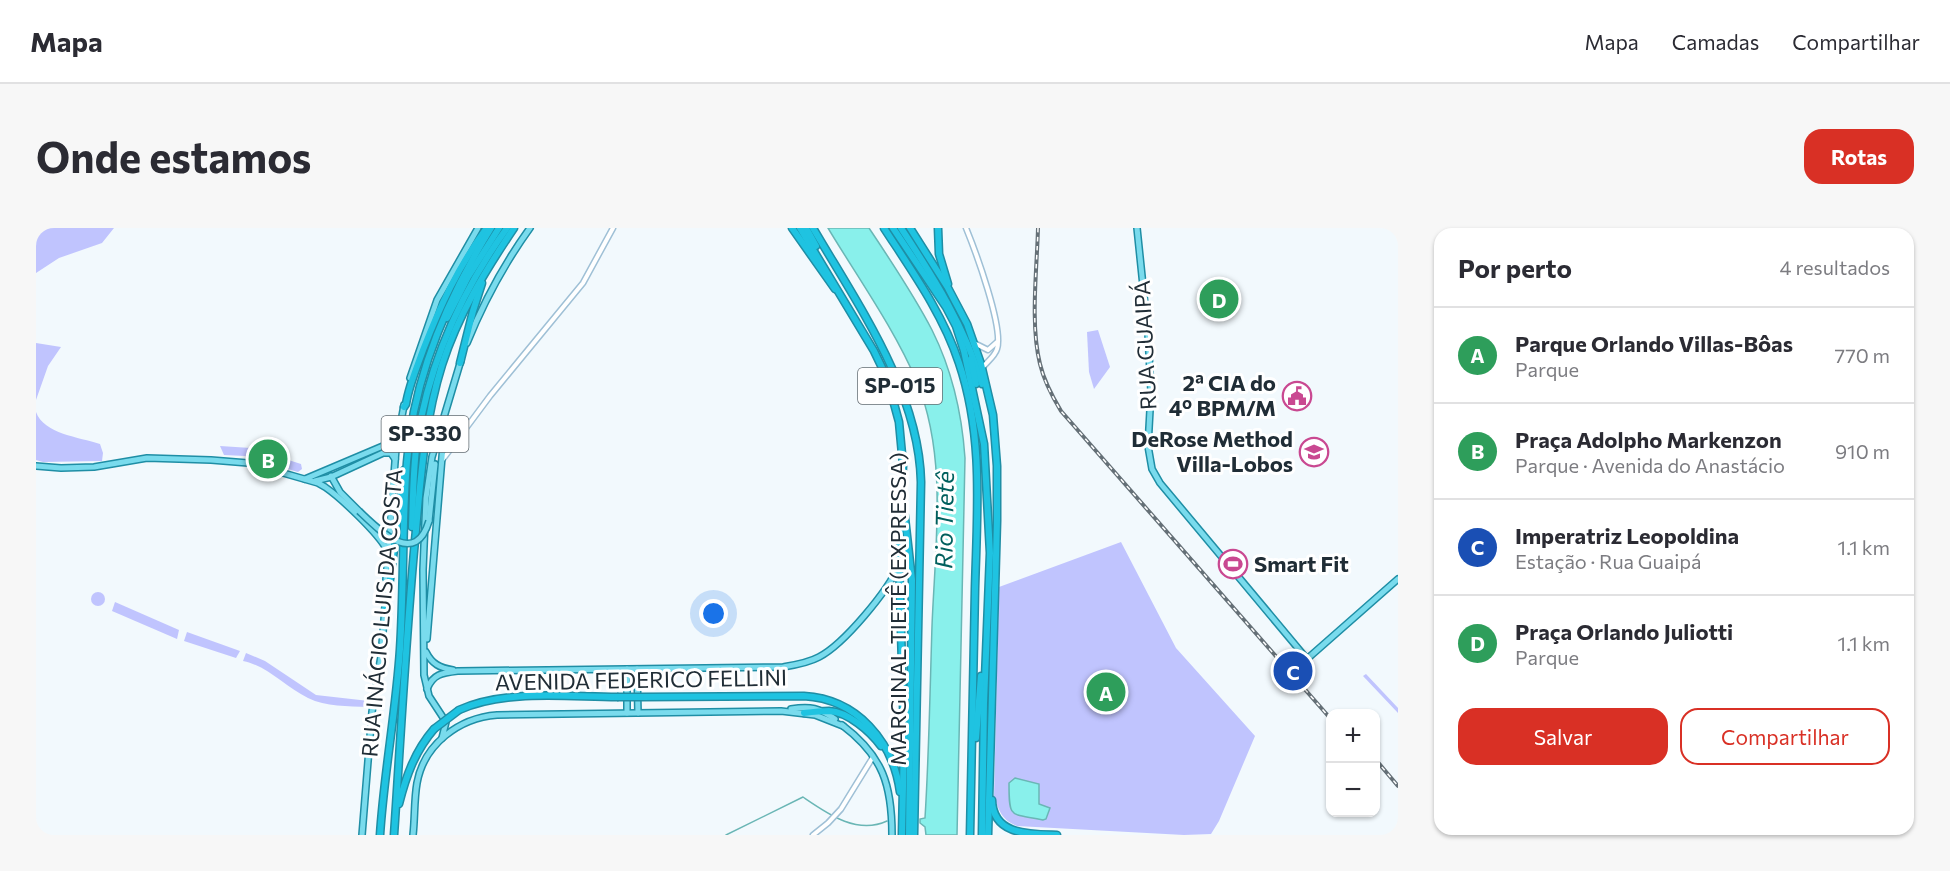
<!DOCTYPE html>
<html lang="pt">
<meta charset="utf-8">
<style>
:root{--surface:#fff;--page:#f7f7f7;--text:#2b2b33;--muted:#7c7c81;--line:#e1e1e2;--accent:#d93025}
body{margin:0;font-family:Commissioner,sans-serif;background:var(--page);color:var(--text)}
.controls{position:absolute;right:18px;bottom:18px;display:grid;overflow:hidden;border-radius:12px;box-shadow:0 2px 4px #0004}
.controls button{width:54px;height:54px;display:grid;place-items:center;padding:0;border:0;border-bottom:2px solid var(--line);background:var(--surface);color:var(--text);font:30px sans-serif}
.you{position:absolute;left:678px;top:386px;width:21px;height:21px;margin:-15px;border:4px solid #fff;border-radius:50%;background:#1a73e8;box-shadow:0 0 0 9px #1a73e833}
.badge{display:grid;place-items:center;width:39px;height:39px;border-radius:50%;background:var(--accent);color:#fff;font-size:20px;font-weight:700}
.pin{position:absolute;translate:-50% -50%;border:3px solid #fff;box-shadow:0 2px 6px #0006}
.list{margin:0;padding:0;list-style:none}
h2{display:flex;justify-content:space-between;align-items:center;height:78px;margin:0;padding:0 24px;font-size:26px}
h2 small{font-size:20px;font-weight:400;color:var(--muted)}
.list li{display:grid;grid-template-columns:39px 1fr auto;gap:18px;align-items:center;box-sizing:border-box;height:96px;padding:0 24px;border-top:2px solid var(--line)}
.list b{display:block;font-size:22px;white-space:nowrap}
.list p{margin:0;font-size:20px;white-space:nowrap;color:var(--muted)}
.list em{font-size:20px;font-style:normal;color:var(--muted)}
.actions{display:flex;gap:12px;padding:18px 24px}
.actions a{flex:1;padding:14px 0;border:2px solid var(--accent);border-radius:18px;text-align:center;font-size:21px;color:var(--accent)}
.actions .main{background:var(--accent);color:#fff}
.map{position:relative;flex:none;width:1362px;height:607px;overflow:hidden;border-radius:18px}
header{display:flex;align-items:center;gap:36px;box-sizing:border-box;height:84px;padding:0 30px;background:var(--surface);border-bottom:2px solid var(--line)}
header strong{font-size:28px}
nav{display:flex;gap:33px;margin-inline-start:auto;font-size:21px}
.intro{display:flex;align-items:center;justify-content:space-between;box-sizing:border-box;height:144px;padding:0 36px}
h1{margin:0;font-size:42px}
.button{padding:15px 27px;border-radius:18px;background:var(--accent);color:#fff;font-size:21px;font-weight:700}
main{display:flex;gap:36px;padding:0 36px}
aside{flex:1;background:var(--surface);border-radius:18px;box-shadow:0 2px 4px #0004}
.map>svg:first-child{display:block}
.green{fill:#c0c4fe}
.water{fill:#89f0eb;stroke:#6ab6b5;stroke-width:1.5}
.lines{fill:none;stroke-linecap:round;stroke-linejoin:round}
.stream{stroke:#6ab6b5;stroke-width:1.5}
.minor-casing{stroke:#9fc0d6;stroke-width:7}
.major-casing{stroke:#1f8ea5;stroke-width:8}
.highway-casing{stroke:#1f8ea5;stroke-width:9}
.minor{stroke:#fff;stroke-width:4}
.major{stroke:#79dbed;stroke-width:5}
.highway{stroke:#1fc3e1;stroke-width:6}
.rail-casing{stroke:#657077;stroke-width:4}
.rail{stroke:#fff;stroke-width:1.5;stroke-dasharray:4.5;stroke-linecap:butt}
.major-bridge-casing{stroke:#1f8ea5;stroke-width:8;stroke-linecap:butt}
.highway-bridge-casing{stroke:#1f8ea5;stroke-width:9;stroke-linecap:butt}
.major-bridge{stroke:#79dbed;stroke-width:5}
.highway-bridge{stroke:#1fc3e1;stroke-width:6}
.labels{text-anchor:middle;stroke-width:6;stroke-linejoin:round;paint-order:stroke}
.shield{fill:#fff;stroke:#636c72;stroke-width:1.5}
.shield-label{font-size:21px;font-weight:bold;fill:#202d36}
.street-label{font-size:22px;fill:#202d36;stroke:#fff}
.poi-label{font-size:22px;font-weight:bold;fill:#202d36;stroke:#fff;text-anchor:end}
.water-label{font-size:24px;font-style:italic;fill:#005f5d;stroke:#fff}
</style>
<header>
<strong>Mapa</strong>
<nav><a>Mapa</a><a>Camadas</a><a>Compartilhar</a></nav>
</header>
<div class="intro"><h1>Onde estamos</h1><a class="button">Rotas</a></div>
<main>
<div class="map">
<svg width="1362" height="607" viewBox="0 0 1362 607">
<rect width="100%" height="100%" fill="#f2f9fd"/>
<g class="green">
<path d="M 0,0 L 78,0 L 66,15 L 23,30 L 0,45 Z"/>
<path d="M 1062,102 L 1074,139 L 1058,161 L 1053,144 L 1051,104 Z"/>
<path d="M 0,115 L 25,119 L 12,138 L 0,172 Z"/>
<path d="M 0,184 C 8,206 43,209 64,216 L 67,225 L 66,233 L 7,234 L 0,232 Z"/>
<path d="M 184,218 L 215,220 L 265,236 L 266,241 L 262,244 L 209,228 L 188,227 Z"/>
<path d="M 1085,314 L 1140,420 L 1219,508 L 1183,593 L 1175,606 L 1148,607 L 981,598 C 966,592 963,583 958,568 L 963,359 Z"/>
<circle cx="62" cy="371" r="7"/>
<path d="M 79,374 L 143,402 L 141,411 L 76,383 Z"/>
<path d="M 151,404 L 204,423 L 200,430 L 148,413 Z"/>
<path d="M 210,425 L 229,433 L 280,467 L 333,473 L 332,479 C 312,478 290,479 272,470 C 249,459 232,438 207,433 Z"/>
<path d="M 1330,446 L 1362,480 L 1362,485 L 1327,448 Z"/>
</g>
<g class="water">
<path d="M 792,0 L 833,0 C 855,33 878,67 896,102 C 916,142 926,186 929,230 L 921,607 L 890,607 L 889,599 L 884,595 L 884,591 L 889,590 C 893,526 894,462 896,398 C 899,318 912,230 881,154 C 858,100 822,50 792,0 Z"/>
<path d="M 979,550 L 1003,556 L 1003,576 L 1014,580 L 1010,591 L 1007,592 C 974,585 973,592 973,555 Z"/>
</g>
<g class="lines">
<path class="stream" d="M 690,607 L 767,569 C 792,586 821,607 851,593"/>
<g class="minor-casing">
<g id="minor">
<path d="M 930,0 C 939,22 968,100 961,121 C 959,128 951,134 947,139"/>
<path d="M 938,115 L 952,122 L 961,114"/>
<path d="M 407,231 L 454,168 L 547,55 L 577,0"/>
<path d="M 777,607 L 792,595 L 805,581 L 837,529"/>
</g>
</g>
<g class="major-casing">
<g id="major">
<path d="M 1101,0 L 1112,106 L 1115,164 L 1112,218 L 1116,241 L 1124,255 L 1271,431 L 1362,351"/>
<path d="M 431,115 C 448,73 468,36 494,0"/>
<path d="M 374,150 L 401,72 L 442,0"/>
<path d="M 0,238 L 25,240 L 58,239 L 111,230 L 175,232 L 212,235 L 282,255 L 289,259 C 305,270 342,305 351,322"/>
<path d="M 295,248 L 304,264 L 323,283"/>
<path d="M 269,251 L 347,218 L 362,210"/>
<path d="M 279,253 L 295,249 L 347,225 L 355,225 L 359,231"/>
<path d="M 393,293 L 399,236"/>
<path d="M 349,365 L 360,221 L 368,177"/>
<path d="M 391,411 L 409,193"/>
<path d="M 390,424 C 396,436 404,440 417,442"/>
<path d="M 591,441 L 591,485"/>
<path d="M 601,441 L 602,485"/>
<path d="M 391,461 C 397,446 406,445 422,443 L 747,439 C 759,437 772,435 783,429 C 808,416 852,363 863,337"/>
<path d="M 755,481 C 775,478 783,480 799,491"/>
<path d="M 806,497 C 847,528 856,557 856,607"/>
<path d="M 406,510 L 410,494 L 393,468 L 388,447 L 387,342 L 390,270 L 396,229 L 425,132"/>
<path d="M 326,607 L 336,484 L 345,428 L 349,380"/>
<path d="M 377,607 C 379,590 378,572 381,555 C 388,516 423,490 461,487 L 745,483 L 779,487 L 807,498"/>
</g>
</g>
<g class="highway-casing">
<g id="highway">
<path d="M 756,0 L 799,61"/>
<path d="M 764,0 L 838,123 L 851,150 L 863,194 L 867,237 L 863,330 L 868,511 L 866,607"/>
<path d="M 770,0 L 780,18"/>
<path d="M 777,0 C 822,77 883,163 885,254 L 878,607"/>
<path d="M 848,0 C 876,43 907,86 923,135 C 948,209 941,284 939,361 C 937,443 936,525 934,607"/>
<path d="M 857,0 L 910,79 L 920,98 L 928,123 L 948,216 L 954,325 L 948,475 L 946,607"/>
<path d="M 865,0 C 898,50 929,99 946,156"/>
<path d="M 874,0 L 912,60 L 931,96 L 945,136 L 957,187 L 961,238 L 961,293 L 952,607"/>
<path d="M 902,0 L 903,26 L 912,56"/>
<path d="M 411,90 L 432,49 L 463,0"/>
<path d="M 935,131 L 940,156"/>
<path d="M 424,135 L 437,83 L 446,55"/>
<path d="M 368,179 L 370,176 C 373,157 381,139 387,122 C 404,78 422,39 450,1"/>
<path d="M 868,281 L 876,352 L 873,607"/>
<path d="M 376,299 C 377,271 377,241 381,213 C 393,135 425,64 471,0"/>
<path d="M 349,382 L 355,345 L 368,242"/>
<path d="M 605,469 L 768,468 C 821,471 857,513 864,564"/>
<path d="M 423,482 C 468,461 532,469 581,469"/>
<path d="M 768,485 C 776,484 785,483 793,483 C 812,484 834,503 845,518"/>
<path d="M 940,510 L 945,448"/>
<path d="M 956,572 C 957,607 992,606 1021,607"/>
<path d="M 363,576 C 370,548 379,523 398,501"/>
<path d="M 344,607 C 348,545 360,483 364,421 C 368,359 366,296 371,234 C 377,150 411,71 455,0"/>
<path d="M 358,607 C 365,506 370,404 380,302 C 385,246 389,191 406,137 C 422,87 449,43 478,0"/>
</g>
</g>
<use href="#minor" class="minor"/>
<use href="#major" class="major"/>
<use href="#highway" class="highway"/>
<g class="rail-casing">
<g id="rail">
<path d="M 1002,0 C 1001,41 994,96 1004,136 C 1008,153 1016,168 1025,183 L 1294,490"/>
<path d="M 1340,532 L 1362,558"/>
</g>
</g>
<use href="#rail" class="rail"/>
<g class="major-bridge-casing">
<path id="major-bridge" d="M 323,283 C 343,302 379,340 393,293"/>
</g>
<g class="highway-bridge-casing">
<g id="highway-bridge">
<path d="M 581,469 L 605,469"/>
<path d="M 398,501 L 423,482"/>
</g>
</g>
<use href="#major-bridge" class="major-bridge"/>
<use href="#highway-bridge" class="highway-bridge"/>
</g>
<defs>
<g id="civic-ring" transform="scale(1.5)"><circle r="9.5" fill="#fff" stroke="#c94891" stroke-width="1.5"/><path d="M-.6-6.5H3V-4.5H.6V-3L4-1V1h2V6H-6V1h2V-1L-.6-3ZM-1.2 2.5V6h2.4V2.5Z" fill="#c94891"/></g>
<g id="university-ring" transform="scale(1.5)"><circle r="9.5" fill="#fff" stroke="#c94891" stroke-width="1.5"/><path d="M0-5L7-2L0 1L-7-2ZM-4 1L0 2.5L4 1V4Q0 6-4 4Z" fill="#c94891"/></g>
<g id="stadium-ring" transform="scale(1.5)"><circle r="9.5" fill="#fff" stroke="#c94891" stroke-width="1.5"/><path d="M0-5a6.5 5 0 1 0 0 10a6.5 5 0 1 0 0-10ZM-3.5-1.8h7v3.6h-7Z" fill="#c94891"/></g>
</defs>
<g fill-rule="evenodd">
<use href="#civic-ring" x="1261" y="168"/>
<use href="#university-ring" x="1278" y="224"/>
<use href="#stadium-ring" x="1197" y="336"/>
</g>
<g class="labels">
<g class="shield">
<rect x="822" y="140" width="84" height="36" rx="4.5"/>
<rect x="345.5" y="188" width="87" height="36" rx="4.5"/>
</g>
<g class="shield-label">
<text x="864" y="165">SP-015</text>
<text x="389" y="213">SP-330</text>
</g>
<g class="street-label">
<text transform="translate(1109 117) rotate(-93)" y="8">RUA GUAIPÁ</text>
<text transform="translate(862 381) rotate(-90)" y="8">MARGINAL TIETÊ (EXPRESSA)</text>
<text transform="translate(346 385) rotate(-85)" y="8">RUA INÁCIO LUIS DA COSTA</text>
<text transform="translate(605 452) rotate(-1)" y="8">AVENIDA FEDERICO FELLINI</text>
</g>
<g class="poi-label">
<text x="1240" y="163">2ª CIA do<tspan x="1240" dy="25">4º BPM/M</tspan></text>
<text x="1257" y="219">DeRose Method<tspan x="1257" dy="25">Villa-Lobos</tspan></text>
<text x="1218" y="344" text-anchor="start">Smart Fit</text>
</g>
<g class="water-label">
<text transform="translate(909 292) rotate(-89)" y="8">Rio Tietê</text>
</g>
</g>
</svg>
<div class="controls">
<button>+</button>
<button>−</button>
</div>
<div class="you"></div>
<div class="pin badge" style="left:1070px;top:464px;background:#2e9e5b">A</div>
<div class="pin badge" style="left:232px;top:231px;background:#2e9e5b">B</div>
<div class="pin badge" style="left:1257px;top:443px;background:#1a4fb4">C</div>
<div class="pin badge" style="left:1183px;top:71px;background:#2e9e5b">D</div>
</div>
<aside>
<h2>Por perto<small>4 resultados</small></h2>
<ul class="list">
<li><span class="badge" style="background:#2e9e5b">A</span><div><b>Parque Orlando Villas-Bôas</b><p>Parque</p></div><em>770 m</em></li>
<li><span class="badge" style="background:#2e9e5b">B</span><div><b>Praça Adolpho Markenzon</b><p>Parque · Avenida do Anastácio</p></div><em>910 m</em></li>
<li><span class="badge" style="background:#1a4fb4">C</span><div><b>Imperatriz Leopoldina</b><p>Estação · Rua Guaipá</p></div><em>1.1 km</em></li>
<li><span class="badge" style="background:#2e9e5b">D</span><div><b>Praça Orlando Juliotti</b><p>Parque</p></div><em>1.1 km</em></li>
</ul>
<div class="actions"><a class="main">Salvar</a><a>Compartilhar</a></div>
</aside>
</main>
